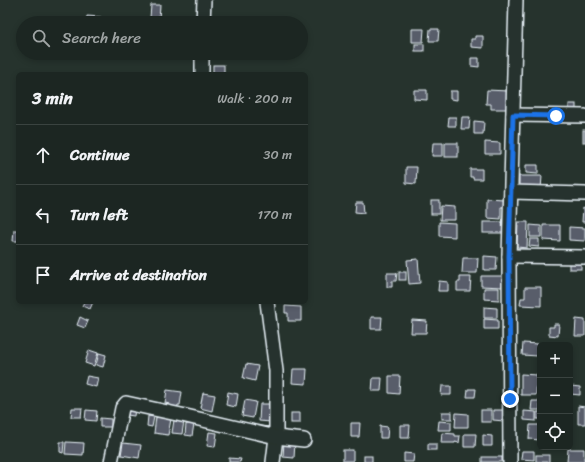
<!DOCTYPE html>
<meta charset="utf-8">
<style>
:root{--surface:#1c2622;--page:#252e2a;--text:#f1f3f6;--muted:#a0a5a5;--line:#3a4340}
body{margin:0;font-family:Sriracha,sans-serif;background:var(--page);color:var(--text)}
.controls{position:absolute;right:12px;bottom:12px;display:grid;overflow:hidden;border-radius:6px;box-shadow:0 2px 6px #0003}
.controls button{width:36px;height:36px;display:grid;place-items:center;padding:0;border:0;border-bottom:1px solid var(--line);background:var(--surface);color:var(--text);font:20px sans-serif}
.stop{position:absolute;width:12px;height:12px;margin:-9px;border:3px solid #1a73e8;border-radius:50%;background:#fff}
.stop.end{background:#1a73e8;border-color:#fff;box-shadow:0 1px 4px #0008}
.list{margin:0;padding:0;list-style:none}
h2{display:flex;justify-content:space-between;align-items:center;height:52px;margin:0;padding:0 16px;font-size:17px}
h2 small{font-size:13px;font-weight:400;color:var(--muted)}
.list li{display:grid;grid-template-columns:26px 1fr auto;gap:12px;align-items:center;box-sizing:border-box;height:60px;padding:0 16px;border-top:1px solid var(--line)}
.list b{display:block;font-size:15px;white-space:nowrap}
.list em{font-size:13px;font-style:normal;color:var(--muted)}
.icon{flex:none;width:22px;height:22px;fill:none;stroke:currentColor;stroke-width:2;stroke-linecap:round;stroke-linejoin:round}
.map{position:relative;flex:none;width:585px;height:462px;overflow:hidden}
.search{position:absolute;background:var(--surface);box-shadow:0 2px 6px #0003;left:16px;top:16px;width:292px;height:44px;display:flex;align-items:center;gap:10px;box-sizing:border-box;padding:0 14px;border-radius:22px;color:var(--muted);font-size:15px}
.panel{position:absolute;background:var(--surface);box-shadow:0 2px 6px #0003;left:16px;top:72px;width:292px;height:232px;border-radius:6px}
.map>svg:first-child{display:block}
.building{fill:#595d6a;stroke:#e8f1f8}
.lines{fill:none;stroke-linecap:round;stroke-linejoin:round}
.street-casing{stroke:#e8f1f8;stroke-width:16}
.street{stroke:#26332d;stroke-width:13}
.route{stroke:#1a73e8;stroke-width:5}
</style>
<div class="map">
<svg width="585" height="462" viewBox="0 0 585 462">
<rect width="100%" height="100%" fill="#26332d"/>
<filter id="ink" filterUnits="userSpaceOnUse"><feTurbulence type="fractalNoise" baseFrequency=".025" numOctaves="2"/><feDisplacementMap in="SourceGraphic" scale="8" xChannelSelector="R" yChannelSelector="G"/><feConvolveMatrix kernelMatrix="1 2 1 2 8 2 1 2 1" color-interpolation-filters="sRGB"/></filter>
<g filter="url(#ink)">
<g class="building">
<path d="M 151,5 L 160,5 L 159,19 L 150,18 Z"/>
<path d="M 87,16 L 101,17 L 100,23 L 86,23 Z"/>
<path d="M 412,29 L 424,29 L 423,42 L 412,42 Z"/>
<path d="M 430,29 L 439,29 L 438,41 L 429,41 Z"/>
<path d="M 475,36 L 483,36 L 483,48 L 471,47 L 471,39 L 475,39 Z"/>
<rect x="415" y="44" width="9" height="7"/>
<rect x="133" y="53" width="16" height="1"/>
<rect x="167" y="53" width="15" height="5"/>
<path d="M 471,58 L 479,58 L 479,67 L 471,66 Z"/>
<rect x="213" y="65" width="11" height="9"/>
<path d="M 414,90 L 427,90 L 427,100 L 414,99 Z"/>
<path d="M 487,90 L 508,91 L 507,109 L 491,109 L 491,104 L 486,104 Z"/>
<path d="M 450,91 L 457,91 L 457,100 L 450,99 Z"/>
<rect x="569" y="104" width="7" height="6"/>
<path d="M 449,117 L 456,117 L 456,126 L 448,126 Z"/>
<path d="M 462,117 L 470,117 L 469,129 L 461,129 Z"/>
<path d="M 474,121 L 484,122 L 483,134 L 474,134 Z"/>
<rect x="583" y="130" width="2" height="12"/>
<path d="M 485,142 L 500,143 L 500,154 L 485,154 Z"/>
<path d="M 433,143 L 443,143 L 443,156 L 432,156 Z"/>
<rect x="445" y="143" width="13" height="14"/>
<path d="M 526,165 L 538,165 L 538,174 L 526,173 Z"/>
<path d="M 406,167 L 417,167 L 416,184 L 406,183 Z"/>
<path d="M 470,169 L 482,169 L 482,179 L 473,179 L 473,177 L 470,177 Z"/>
<path d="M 519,176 L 542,176 L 541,189 L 519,189 Z"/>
<path d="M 487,199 L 505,200 L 505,207 L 501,207 L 501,219 L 487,218 Z"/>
<rect x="431" y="200" width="8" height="14"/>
<path d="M 356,202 L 363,202 L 364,213 L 355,212 Z"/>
<path d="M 441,206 L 455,207 L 455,220 L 440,220 Z"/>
<path d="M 583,208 L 585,209 L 585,222 L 582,222 Z"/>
<path d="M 439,222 L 455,223 L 455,237 L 439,236 Z"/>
<rect x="483" y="222" width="21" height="11"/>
<path d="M 518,222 L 528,222 L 527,248 L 517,247 Z"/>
<path d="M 530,225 L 541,226 L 541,237 L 530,237 Z"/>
<path d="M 543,225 L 560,225 L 560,241 L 543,240 Z"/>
<path d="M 569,227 L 585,228 L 585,241 L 569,240 Z"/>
<path d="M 14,230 L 18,230 L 18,241 L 13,241 Z"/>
<path d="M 530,239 L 539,239 L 539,247 L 529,246 Z"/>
<path d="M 484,256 L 497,257 L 496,270 L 484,270 Z"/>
<path d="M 463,258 L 478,258 L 477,273 L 462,273 Z"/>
<path d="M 418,259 L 420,283 L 409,284 L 407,260 Z"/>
<rect x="569" y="261" width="12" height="8"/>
<rect x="399" y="272" width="7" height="8"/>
<path d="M 387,273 L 397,273 L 396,281 L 392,281 L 392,287 L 387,287 Z"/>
<path d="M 481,276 L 502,276 L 502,287 L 481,286 Z"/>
<path d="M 460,277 L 471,277 L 470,291 L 457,291 L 457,282 L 460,282 Z"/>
<path d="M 439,281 L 448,282 L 448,291 L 438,291 Z"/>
<path d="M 525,287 L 541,287 L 541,306 L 520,305 L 521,298 L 525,298 Z"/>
<path d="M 484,288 L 499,288 L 499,300 L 484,299 Z"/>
<path d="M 84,302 L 93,302 L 90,309 L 82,306 Z"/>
<path d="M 285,306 L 301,307 L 301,321 L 288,321 L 288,313 L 285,313 Z"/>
<path d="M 484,307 L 497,308 L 497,318 L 484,318 Z"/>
<path d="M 80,317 L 88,321 L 85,328 L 77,325 Z"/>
<path d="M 371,317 L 382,317 L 381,329 L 371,329 Z"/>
<path d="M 484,319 L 498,320 L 498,329 L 484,329 Z"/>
<path d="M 576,319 L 585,320 L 585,336 L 575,336 Z"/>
<path d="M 412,320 L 427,321 L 426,333 L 411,333 Z"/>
<path d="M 554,324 L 559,324 L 558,336 L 549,335 L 549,327 L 554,327 Z"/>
<path d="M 523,343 L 538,344 L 538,356 L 522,355 Z"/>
<path d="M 89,350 L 98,353 L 94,366 L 85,363 Z"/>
<path d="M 99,353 L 106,355 L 103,367 L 96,365 Z"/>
<path d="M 246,364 L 258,366 L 255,381 L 243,378 Z"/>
<path d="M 293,369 L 307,369 L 306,384 L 292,383 Z"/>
<path d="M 521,374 L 537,375 L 536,395 L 521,395 Z"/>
<path d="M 87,376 L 98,378 L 96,387 L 85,384 Z"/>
<path d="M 389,376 L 400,376 L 399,394 L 389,393 Z"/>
<path d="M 373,378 L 382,378 L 381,391 L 372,391 Z"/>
<path d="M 442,386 L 451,386 L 451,395 L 441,395 Z"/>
<path d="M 571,386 L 580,387 L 580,395 L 570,394 Z"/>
<path d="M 468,389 L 476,389 L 475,397 L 467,397 Z"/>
<path d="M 167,390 L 182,392 L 180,405 L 178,405 L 177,409 L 169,407 L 170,404 L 165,403 Z"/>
<path d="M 228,392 L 238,394 L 236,407 L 226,405 Z"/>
<path d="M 203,393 L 215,395 L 212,411 L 200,408 Z"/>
<path d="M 245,400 L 256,402 L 253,418 L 242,416 Z"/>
<path d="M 532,401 L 540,401 L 540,410 L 531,410 Z"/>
<path d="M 260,404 L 272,404 L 271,422 L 259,421 Z"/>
<path d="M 578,406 L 585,407 L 585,424 L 578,424 Z"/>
<path d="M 128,407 L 135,408 L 134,416 L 127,415 Z"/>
<path d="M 72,408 L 82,408 L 81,417 L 71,417 Z"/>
<path d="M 86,410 L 97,411 L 96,421 L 85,420 Z"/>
<rect x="481" y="410" width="10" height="12"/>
<path d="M 493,410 L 505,410 L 504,421 L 493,420 Z"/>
<path d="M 524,411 L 536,412 L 536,421 L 524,420 Z"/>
<rect x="442" y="412" width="10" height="7"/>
<rect x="537" y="412" width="3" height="7"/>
<rect x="291" y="413" width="9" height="10"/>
<path d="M 456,413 L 468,414 L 468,427 L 455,427 Z"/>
<path d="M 148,416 L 154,417 L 152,427 L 147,426 Z"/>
<path d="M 156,417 L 171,419 L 168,435 L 154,433 Z"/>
<path d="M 100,418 L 111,419 L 111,427 L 100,427 Z"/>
<path d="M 174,420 L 184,421 L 182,434 L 172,433 Z"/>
<path d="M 439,421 L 451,422 L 451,430 L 438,430 Z"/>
<path d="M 351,423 L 360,423 L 359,437 L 351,437 Z"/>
<path d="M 186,424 L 194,424 L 192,436 L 185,435 Z"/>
<path d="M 400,425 L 410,425 L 409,438 L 400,438 Z"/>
<path d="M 530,425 L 540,425 L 540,440 L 529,439 Z"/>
<path d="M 258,426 L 273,427 L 272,433 L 257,432 Z"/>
<path d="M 380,426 L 388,427 L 387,438 L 380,438 Z"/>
<path d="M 209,432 L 217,433 L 215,447 L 207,446 Z"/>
<path d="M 442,433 L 455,434 L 455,436 L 460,436 L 459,443 L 455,442 L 455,443 L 441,443 Z"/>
<path d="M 464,434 L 476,434 L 475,447 L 464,447 Z"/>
<path d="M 483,435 L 492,436 L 492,446 L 483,446 Z"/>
<path d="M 60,442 L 64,442 L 63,453 L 60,452 Z"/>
<path d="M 66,442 L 84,443 L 83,455 L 65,454 Z"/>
<path d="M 284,442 L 295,442 L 294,458 L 283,457 Z"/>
<path d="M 123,443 L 141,445 L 139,458 L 121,455 Z"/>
<rect x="428" y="444" width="8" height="6"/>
<path d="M 568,449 L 584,449 L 584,462 L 567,462 Z"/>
<rect x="343" y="450" width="10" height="11"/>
<path d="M 522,451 L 534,451 L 534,460 L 521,459 Z"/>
<path d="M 404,453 L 414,454 L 413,462 L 404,462 Z"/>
<rect x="536" y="455" width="13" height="7"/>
<rect x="364" y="456" width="8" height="6"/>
<rect x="482" y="457" width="20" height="5"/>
<path d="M 229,458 L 241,459 L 240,462 L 229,462 Z"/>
</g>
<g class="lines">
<g class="street-casing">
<g id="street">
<path d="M 203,23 L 204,0"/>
<path d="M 202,74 L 202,53"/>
<path d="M 513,115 L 585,116"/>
<path d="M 511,192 L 585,194"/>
<path d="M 509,256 L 585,257"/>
<path d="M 267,302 L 276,371 L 276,437 L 273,462"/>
<path d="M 111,462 L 122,408 L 126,403 L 186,416 L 276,437 L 304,440"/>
<path d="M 510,462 L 509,256 L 516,0"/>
</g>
</g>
<use href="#street" class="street"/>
</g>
</g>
<g class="lines" filter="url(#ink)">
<path class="route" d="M 510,399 L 509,256 L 513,115 L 556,116"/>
</g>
</svg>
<div class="controls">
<button>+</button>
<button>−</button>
<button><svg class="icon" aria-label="locate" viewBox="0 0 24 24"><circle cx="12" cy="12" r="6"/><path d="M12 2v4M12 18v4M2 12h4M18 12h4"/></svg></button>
</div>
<div class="stop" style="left:556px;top:116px"></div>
<div class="stop end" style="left:510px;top:399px"></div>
<div class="search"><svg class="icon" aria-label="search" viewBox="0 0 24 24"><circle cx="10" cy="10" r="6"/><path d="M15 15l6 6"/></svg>Search here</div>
<section class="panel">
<h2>3 min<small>Walk · 200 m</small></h2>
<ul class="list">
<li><svg class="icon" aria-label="ahead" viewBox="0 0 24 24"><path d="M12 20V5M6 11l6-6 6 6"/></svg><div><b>Continue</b></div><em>30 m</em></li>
<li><svg class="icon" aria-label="left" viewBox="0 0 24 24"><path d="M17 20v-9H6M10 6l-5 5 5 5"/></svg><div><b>Turn left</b></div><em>170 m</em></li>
<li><svg class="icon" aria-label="arrive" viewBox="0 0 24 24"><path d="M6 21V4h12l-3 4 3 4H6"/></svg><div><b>Arrive at destination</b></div></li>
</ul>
</section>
</div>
